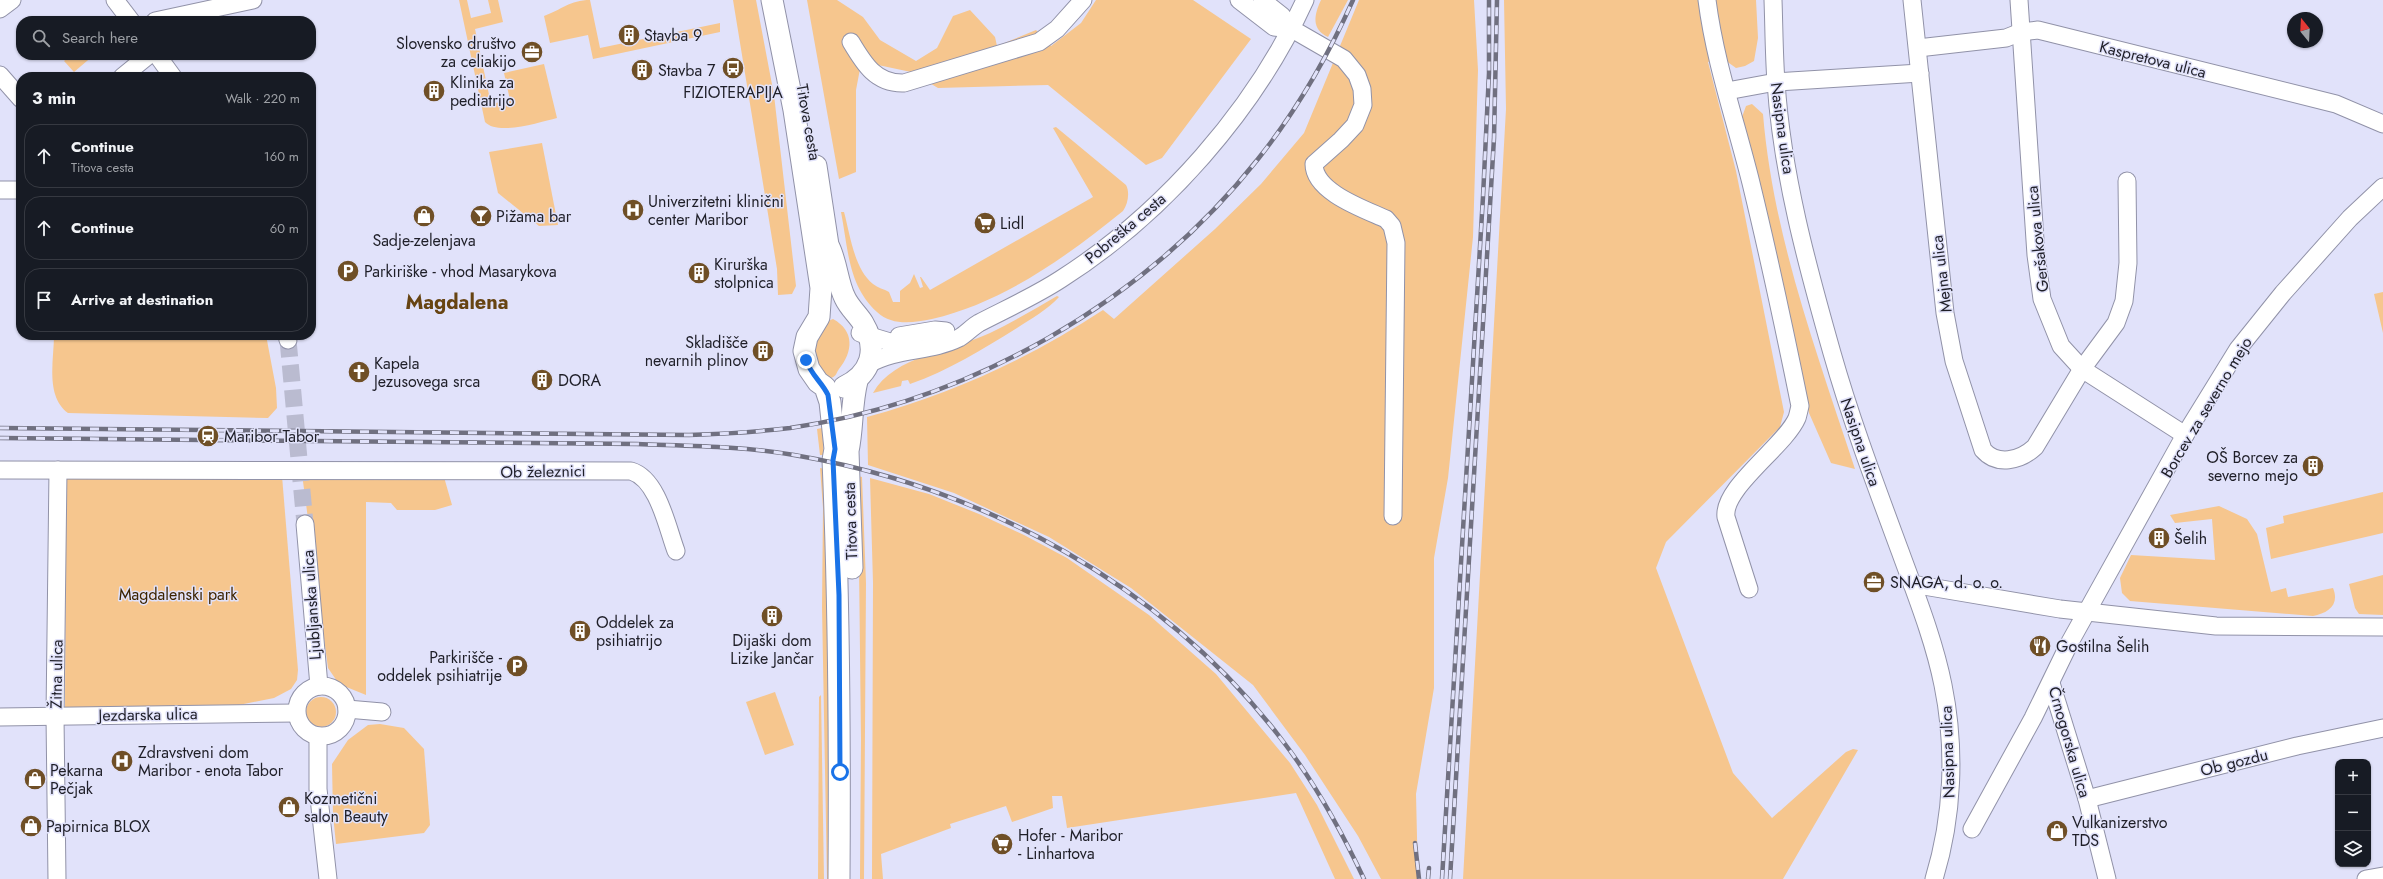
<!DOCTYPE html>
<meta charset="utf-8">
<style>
:root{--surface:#171b24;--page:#242831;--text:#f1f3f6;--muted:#9ea1a6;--line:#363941}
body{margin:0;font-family:Jost,sans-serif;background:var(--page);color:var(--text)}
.controls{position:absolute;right:12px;bottom:12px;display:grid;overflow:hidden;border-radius:8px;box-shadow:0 1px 3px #0004}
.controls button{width:36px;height:36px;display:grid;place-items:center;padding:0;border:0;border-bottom:1px solid var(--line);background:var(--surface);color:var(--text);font:20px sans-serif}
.compass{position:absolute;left:2287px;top:12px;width:36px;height:36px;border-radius:50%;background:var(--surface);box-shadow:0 1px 3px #0004;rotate:342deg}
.stop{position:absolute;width:12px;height:12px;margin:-9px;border:3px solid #1a73e8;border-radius:50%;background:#fff}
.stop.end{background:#1a73e8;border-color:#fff;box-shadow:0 1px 4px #0008}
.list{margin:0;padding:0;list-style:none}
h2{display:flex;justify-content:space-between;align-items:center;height:52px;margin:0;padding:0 16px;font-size:17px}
h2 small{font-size:13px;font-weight:400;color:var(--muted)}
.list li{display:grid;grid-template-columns:26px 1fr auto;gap:12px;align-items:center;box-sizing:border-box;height:64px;margin:0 8px 8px;padding:0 8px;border:1px solid var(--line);border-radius:16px}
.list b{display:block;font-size:15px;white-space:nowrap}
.list p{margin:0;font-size:13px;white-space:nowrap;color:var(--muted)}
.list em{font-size:13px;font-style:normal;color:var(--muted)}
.icon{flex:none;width:22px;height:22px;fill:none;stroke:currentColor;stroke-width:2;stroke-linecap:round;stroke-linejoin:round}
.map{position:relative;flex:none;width:2383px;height:879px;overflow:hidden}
.search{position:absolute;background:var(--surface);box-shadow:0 1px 3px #0004;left:16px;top:16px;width:300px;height:44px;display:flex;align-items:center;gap:10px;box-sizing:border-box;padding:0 14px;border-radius:16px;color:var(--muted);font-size:15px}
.panel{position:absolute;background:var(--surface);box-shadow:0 1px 3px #0004;left:16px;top:72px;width:300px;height:268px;border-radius:16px}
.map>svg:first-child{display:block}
.green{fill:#f6c68e}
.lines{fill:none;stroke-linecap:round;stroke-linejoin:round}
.minor-tunnel{stroke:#babbd0;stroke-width:17;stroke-dasharray:17 8;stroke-linecap:butt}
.minor-casing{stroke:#9192a8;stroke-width:19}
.major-casing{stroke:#9192a8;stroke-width:23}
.minor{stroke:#fff;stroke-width:17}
.major{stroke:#fff;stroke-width:21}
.rail-casing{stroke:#707080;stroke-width:4.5}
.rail{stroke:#e1e2fa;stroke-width:3;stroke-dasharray:9;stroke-linecap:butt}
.route{stroke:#1a73e8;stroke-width:5}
.labels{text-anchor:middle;stroke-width:3;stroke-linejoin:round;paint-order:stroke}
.poi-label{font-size:16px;fill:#1f1f28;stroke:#e1e2fa;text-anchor:start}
.street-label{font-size:16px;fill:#1f1f28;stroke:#e1e2fa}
.park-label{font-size:16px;fill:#3d2401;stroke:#e1e2fa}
.district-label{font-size:20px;font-weight:bold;fill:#674412;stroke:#e1e2fa}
</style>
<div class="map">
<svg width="2383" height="879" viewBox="0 0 2383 879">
<rect width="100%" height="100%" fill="#e1e2fa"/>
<g class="green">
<path d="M 459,0 L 467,0 L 471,18 L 491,13 L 488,0 L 498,0 L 503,22 L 475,29 L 491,104 L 510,100 L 504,73 L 544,64 L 557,118 C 540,122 498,136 485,122 Z"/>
<path d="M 590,0 L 600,48 L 720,23 L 720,32 L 593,59 L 588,35 L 550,43 L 544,16 C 561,10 570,0 590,0 Z"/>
<path d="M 733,0 L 756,0 L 774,95 L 796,286 L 792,294 L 778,295 L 777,269 Z"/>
<path d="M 807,0 L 837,0 L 863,17 L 880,40 L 916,61 L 937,48 L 953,16 L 970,10 L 995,37 L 997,46 L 1036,30 L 1051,46 L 1081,23 L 1096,0 L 1193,0 L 1251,39 L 1162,158 L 1146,165 L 1048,85 L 938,88 L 911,72 L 878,65 L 860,69 L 856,90 L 856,172 L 839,179 Z"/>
<path d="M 1321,0 L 1348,0 L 1328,37 C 1311,29 1314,15 1321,0 Z"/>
<path d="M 1359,0 L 1474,0 L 1478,70 L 1473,237 L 1448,478 L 1434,558 L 1434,688 L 1416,794 L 1418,879 L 1381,879 L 1358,836 L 1305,755 L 1253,685 L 1131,588 L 1049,537 L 954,493 L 868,465 L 867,417 C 952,394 1030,358 1103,310 L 1114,319 L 1215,229 L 1261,184 L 1304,133 Z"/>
<path d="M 1504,0 L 1756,0 L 1758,38 L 1754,61 L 1745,66 L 1736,68 L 1722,58 L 1708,62 L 1736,171 L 1784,412 L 1780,427 L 1666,542 L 1656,568 L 1733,773 L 1772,818 L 1846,752 L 1853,749 L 1858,750 L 1783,879 L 1463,879 L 1506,109 Z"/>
<path d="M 71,55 L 94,55 L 74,72 L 64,61 Z"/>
<path d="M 1752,104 L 1763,114 C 1773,236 1817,353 1855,469 L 1831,463 L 1809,413 L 1742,117 L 1746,106 Z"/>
<path d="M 1056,127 L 1126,185 C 1130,192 1128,204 1123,211 C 1066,257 1004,302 932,319 C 913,323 892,326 877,312 C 848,286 848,248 841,212 L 844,212 C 850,234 854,269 873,284 C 878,288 884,289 889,292 L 893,302 L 900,302 L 900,291 L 910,283 L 914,274 L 920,288 L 923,287 L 920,277 L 921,277 L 930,290 L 1093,197 L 1053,128 Z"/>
<path d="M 542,143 L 558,225 L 539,226 L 498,193 L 489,152 Z"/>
<path d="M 2383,292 L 2383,333 L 2374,294 Z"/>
<path d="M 1057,296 L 1059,297 C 1048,309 1031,319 1017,328 C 983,349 948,371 910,384 L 908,380 L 902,381 L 901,386 L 873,393 C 893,356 954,350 990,333 C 1013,322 1035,309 1057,296 Z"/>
<path d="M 833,319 C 855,331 853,352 839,369 C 836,373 837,376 831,378 L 825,376 L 813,356 L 818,334 L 828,321 Z"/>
<path d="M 54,335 L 266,335 L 276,388 L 277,408 L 268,418 L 68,413 C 45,396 54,360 54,335 Z"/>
<path d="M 822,428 L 824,455 L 820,455 L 817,429 Z"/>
<path d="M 820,468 L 825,469 L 832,879 L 827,879 L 822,607 L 823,508 Z"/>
<path d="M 302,474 L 444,477 L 452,505 L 435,510 L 397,510 L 391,503 L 366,502 L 366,695 L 339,684 L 328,668 Z"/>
<path d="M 66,476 L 282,476 L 298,670 L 297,680 L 291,689 L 274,698 L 234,706 L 65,710 Z"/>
<path d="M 858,476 L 862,477 L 866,583 L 864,879 L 860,879 L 860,876 L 861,740 Z"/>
<path d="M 870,478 L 929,494 L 979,514 L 1024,535 L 1067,558 L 1149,615 L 1216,674 L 1290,763 L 1317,805 L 1354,879 L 1335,879 L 1296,793 L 1067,828 L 1062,796 L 1052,796 L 1053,808 L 1012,822 L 1006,806 L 950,824 L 951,828 L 881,854 L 883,879 L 872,879 L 873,583 Z"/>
<path d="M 2383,492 L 2383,533 L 2271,559 L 2266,528 L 2284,523 L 2283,516 Z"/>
<path d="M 2219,506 L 2247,519 L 2257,534 L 2271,592 L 2286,588 L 2288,597 L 2333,588 C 2340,605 2328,613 2313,616 L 2130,601 L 2122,593 L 2120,578 L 2131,555 L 2215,560 L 2212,519 L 2175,523 L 2170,515 Z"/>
<path d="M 2383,575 L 2383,615 L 2359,614 L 2355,608 L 2349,584 Z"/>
<path d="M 775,692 L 794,745 L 765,755 L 746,702 Z"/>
<path d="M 821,695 L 824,879 L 818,879 L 819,697 Z"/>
<circle cx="321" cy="712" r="15"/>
<path d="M 380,724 L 404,728 L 424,749 L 430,825 L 424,833 L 336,844 L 333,815 L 332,764 L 348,740 L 368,725 Z"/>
</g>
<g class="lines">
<path class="minor-tunnel" d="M 288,340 L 305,524"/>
<g class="minor-casing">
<g id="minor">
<path d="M 115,0 L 131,21"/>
<path d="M 1239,0 L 1274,27 L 1292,29 L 1344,59 L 1357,75 L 1362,89 L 1363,105 L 1355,125 L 1341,140 L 1314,164 C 1314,192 1364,209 1386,219 L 1392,226 L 1396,243 L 1393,516"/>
<path d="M 1262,0 L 1282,16 L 1292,29"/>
<path d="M 1707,0 C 1715,63 1736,122 1751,183 C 1769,257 1785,332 1800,406 C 1799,410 1798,415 1797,418 C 1785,446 1722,488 1726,517 L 1749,589"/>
<path d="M 1773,0 C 1774,27 1774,55 1776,82 C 1782,174 1807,265 1832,353 C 1851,420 1876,486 1900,551 C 1916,595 1934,640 1943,685 C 1956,749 1953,817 1934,879"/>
<path d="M 1912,0 L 1945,313 L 1954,361 L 1983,450 C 1997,466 2020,461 2035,447 L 2082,369 L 2116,323 L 2124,301 L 2128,263 L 2127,181"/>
<path d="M 2019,0 L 2036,255 L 2042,299 L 2061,346 L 2082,369 L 2185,435"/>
<path d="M 0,9 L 12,0"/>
<path d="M 155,21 L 253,0"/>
<path d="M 851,42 C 864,64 876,84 904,83 L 1039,42 L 1057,29 L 1083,0"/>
<path d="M 1918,48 L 2006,38 L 2021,32 L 2038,30 L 2336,104 L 2383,124"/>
<path d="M 157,55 L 173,77"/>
<path d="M 0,75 L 21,99"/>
<path d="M 122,77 L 149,55"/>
<path d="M 1727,91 L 1776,82 L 1920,73"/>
<path d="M 0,190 L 21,190"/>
<path d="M 860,333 L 890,342 L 912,341"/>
<path d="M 287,335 L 288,340"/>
<path d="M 899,336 L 935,330 L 946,331"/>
<path d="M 869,364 C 897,348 931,352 959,338 C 966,334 972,327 979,323 C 1006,309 1035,296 1061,279 C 1163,214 1255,110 1305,0"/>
<path d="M 0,470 L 631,471 C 658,479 667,527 676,551"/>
<path d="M 305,524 L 319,686"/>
<path d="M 1912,584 L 2060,609 L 2216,626 L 2383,627"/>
<path d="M 2051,683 L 2087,799 L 2107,879"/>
<circle cx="322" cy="711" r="25"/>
<path d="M 347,709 L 382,712"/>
<path d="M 0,717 L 296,713"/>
<path d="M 318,736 L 318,789 L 328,879"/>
<path d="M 2087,799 L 2297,746 L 2383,728"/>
<path d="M 1972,829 L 2033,718 L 2070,642 L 2185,435 L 2238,349 L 2283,293 L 2350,218 L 2383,187"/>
<path d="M 57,879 L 55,716 L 58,470"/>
<path d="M 2366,879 L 2383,876"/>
</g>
</g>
<g class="major-casing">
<g id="major">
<path d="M 772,0 L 794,110 L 821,288 L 819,317 L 807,337 L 804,351 L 809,369 L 818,382 L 825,387 L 830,402 L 835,449 L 833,460 C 839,600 840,739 839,879"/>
<path d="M 816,166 L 828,245 C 837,262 837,282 845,298 C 849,307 858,315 863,323 C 879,350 871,374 844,387"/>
<path d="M 852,568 L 848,451 C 853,428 851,404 857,381"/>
</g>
</g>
<use href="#minor" class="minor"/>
<use href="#major" class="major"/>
<g class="rail-casing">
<g id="rail">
<path d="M 0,428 L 689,435 C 722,434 756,432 790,428 C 970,402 1145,302 1258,159 C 1297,110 1328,56 1353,0"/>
<path d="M 0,438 L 637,444 C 689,446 742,446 794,455 C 983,487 1165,586 1282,740 C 1315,783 1341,830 1364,879"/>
<path d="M 1415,843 L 1419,879"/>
<path d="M 1428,879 L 1429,868"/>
<path d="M 1442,879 L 1483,197 L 1489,73 L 1489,0"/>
<path d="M 1450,879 L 1494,138 L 1497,0"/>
</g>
</g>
<use href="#rail" class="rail"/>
</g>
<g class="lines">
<path class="route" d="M 806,360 C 811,375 822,382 828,395 L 835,449 L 833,460 L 839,595 L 840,772"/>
</g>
<defs>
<g id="building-disc" transform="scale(1.15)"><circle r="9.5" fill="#6f4f26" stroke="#e1e2fa"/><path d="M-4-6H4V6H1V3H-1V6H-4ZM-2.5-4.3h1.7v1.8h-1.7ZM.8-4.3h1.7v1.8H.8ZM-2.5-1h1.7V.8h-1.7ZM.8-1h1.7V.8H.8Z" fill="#fff"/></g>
<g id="office-disc" transform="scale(1.15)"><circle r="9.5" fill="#6f4f26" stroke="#e1e2fa"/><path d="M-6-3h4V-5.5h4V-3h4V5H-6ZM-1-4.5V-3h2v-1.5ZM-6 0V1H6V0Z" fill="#fff"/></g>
<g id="bus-disc" transform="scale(1.15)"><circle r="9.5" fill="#6f4f26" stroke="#e1e2fa"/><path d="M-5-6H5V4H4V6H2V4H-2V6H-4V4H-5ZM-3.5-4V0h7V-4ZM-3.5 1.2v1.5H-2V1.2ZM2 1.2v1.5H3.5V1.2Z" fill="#fff"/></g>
<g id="hospital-disc" transform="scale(1.15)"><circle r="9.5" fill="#6f4f26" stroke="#e1e2fa"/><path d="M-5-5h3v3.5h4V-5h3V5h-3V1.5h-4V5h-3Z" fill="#fff"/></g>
<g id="shop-disc" transform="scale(1.15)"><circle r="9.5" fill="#6f4f26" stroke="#e1e2fa"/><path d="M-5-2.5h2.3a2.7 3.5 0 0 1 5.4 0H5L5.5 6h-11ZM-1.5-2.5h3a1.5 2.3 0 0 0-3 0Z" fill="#fff"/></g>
<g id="bar-disc" transform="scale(1.15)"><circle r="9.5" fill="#6f4f26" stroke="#e1e2fa"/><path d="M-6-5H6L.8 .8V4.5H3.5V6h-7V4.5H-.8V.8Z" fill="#fff"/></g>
<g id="supermarket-disc" transform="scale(1.15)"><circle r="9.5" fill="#6f4f26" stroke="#e1e2fa"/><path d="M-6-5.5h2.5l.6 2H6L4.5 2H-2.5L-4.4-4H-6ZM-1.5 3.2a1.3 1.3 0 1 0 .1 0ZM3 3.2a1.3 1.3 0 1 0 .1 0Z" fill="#fff"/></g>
<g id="parking-disc" transform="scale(1.15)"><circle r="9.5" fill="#6f4f26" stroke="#e1e2fa"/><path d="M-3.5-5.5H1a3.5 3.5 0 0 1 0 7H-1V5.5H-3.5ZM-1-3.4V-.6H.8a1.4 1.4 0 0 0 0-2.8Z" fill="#fff"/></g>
<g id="church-disc" transform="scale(1.15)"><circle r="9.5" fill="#6f4f26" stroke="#e1e2fa"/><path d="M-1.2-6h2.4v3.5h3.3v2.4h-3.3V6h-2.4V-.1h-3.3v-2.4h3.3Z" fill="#fff"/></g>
<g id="station-disc" transform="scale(1.15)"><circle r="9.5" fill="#6f4f26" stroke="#e1e2fa"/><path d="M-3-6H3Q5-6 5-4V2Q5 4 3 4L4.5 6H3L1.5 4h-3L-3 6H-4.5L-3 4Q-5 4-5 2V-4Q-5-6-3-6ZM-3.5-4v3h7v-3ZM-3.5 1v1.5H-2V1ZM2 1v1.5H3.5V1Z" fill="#fff"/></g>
<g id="restaurant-disc" transform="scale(1.15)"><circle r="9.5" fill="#6f4f26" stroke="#e1e2fa"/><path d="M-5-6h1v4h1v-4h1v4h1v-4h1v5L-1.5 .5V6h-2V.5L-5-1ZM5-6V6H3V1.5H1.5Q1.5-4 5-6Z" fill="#fff"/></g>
</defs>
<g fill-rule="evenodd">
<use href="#building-disc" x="629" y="35"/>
<use href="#office-disc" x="532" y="52"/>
<use href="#bus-disc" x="733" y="68"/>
<use href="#building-disc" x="642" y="70"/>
<use href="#building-disc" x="434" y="91"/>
<use href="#hospital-disc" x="633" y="210"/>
<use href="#shop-disc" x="424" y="216"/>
<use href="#bar-disc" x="481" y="216"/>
<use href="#supermarket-disc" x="985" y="223"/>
<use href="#parking-disc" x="348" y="271"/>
<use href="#building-disc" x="699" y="273"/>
<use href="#building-disc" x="763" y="351"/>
<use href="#church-disc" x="359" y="372"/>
<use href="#building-disc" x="542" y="380"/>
<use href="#station-disc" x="208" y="436"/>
<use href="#building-disc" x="2313" y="466"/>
<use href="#building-disc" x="2159" y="538"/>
<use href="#office-disc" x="1874" y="582"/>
<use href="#building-disc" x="772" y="616"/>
<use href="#building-disc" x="580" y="631"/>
<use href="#restaurant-disc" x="2040" y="646"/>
<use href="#parking-disc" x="517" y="666"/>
<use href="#hospital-disc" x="122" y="761"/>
<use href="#shop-disc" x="35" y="779"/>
<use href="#shop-disc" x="289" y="807"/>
<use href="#shop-disc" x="31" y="826"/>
<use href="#shop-disc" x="2057" y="831"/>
<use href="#supermarket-disc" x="1002" y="844"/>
</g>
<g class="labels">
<g class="poi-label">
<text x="644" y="41">Stavba 9</text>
<text x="516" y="49" text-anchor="end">Slovensko društvo<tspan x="516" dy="18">za celiakijo</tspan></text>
<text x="658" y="76">Stavba 7</text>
<text x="450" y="88">Klinika za<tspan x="450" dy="18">pediatrijo</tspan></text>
<text x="733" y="98" text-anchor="middle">FIZIOTERAPIJA</text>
<text x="648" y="207">Univerzitetni klinični<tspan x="648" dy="18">center Maribor</tspan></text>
<text x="496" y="222">Pižama bar</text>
<text x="1000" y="229">Lidl</text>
<text x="424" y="246" text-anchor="middle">Sadje-zelenjava</text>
<text x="714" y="270">Kirurška<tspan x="714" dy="18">stolpnica</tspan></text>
<text x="364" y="277">Parkiriške - vhod Masarykova</text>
<text x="748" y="348" text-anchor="end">Skladišče<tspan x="748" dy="18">nevarnih plinov</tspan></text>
<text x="374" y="369">Kapela<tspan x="374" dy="18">Jezusovega srca</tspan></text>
<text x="558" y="386">DORA</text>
<text x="224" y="442">Maribor Tabor</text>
<text x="2298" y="463" text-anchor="end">OŠ Borcev za<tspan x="2298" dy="18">severno mejo</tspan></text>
<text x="2174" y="544">Šelih</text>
<text x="1890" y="588">SNAGA, d. o. o.</text>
<text x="596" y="628">Oddelek za<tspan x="596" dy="18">psihiatrijo</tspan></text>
<text x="772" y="646" text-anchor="middle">Dijaški dom<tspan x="772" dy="18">Lizike Jančar</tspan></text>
<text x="2056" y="652">Gostilna Šelih</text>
<text x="502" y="663" text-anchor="end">Parkirišče -<tspan x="502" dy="18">oddelek psihiatrije</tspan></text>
<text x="138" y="758">Zdravstveni dom<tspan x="138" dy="18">Maribor - enota Tabor</tspan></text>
<text x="50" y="776">Pekarna<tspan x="50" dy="18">Pečjak</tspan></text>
<text x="304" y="804">Kozmetični<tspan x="304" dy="18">salon Beauty</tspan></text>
<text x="2072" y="828">Vulkanizerstvo<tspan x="2072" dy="18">TDS</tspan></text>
<text x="46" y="832">Papirnica BLOX</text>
<text x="1018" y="841">Hofer - Maribor<tspan x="1018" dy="18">- Linhartova</tspan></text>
</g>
<g class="street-label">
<text transform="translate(2153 59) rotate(14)" y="6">Kaspretova ulica</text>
<text transform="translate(809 122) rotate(80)" y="6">Titova cesta</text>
<text transform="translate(1783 128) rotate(82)" y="6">Nasipna ulica</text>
<text transform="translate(1125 228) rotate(-40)" y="6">Pobreška cesta</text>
<text transform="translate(2037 239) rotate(-96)" y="6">Geršakova ulica</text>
<text transform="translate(1941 274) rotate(-97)" y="6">Mejna ulica</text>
<text transform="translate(2206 407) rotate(-59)" y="6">Borcev za severno mejo</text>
<text transform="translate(1861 442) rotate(71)" y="6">Nasipna ulica</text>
<text transform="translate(543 471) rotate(-1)" y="6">Ob železnici</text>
<text transform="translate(850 521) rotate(-92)" y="6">Titova cesta</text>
<text transform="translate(311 605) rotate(-94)" y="6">Ljubljanska ulica</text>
<text transform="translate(56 674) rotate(-89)" y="6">Žitna ulica</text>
<text transform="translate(148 714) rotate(-1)" y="6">Jezdarska ulica</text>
<text transform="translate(2070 742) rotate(74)" y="6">Črnogorska ulica</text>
<text transform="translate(1947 752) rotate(-92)" y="6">Nasipna ulica</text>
<text transform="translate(2234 762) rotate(-14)" y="6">Ob gozdu</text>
</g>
<g class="park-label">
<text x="178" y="600">Magdalenski park</text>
</g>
<g class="district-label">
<text x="457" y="309">Magdalena</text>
</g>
</g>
</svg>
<div class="controls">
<button>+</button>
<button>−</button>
<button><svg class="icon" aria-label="layers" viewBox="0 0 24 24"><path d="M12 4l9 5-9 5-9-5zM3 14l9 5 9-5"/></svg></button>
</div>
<svg class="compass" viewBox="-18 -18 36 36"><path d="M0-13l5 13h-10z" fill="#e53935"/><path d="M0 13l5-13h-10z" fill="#9ea1a6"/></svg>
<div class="stop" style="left:840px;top:772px"></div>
<div class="stop end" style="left:806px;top:360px"></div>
<div class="search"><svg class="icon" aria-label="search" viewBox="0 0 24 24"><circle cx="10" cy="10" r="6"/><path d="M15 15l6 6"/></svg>Search here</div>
<section class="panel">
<h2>3 min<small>Walk · 220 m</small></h2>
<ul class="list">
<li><svg class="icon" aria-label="ahead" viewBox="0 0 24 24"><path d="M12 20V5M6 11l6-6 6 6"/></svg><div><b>Continue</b><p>Titova cesta</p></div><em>160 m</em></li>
<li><svg class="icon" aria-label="ahead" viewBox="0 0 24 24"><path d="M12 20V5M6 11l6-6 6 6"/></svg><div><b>Continue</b></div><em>60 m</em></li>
<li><svg class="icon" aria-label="arrive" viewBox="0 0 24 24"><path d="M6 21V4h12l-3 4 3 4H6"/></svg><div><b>Arrive at destination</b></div></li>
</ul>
</section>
</div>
